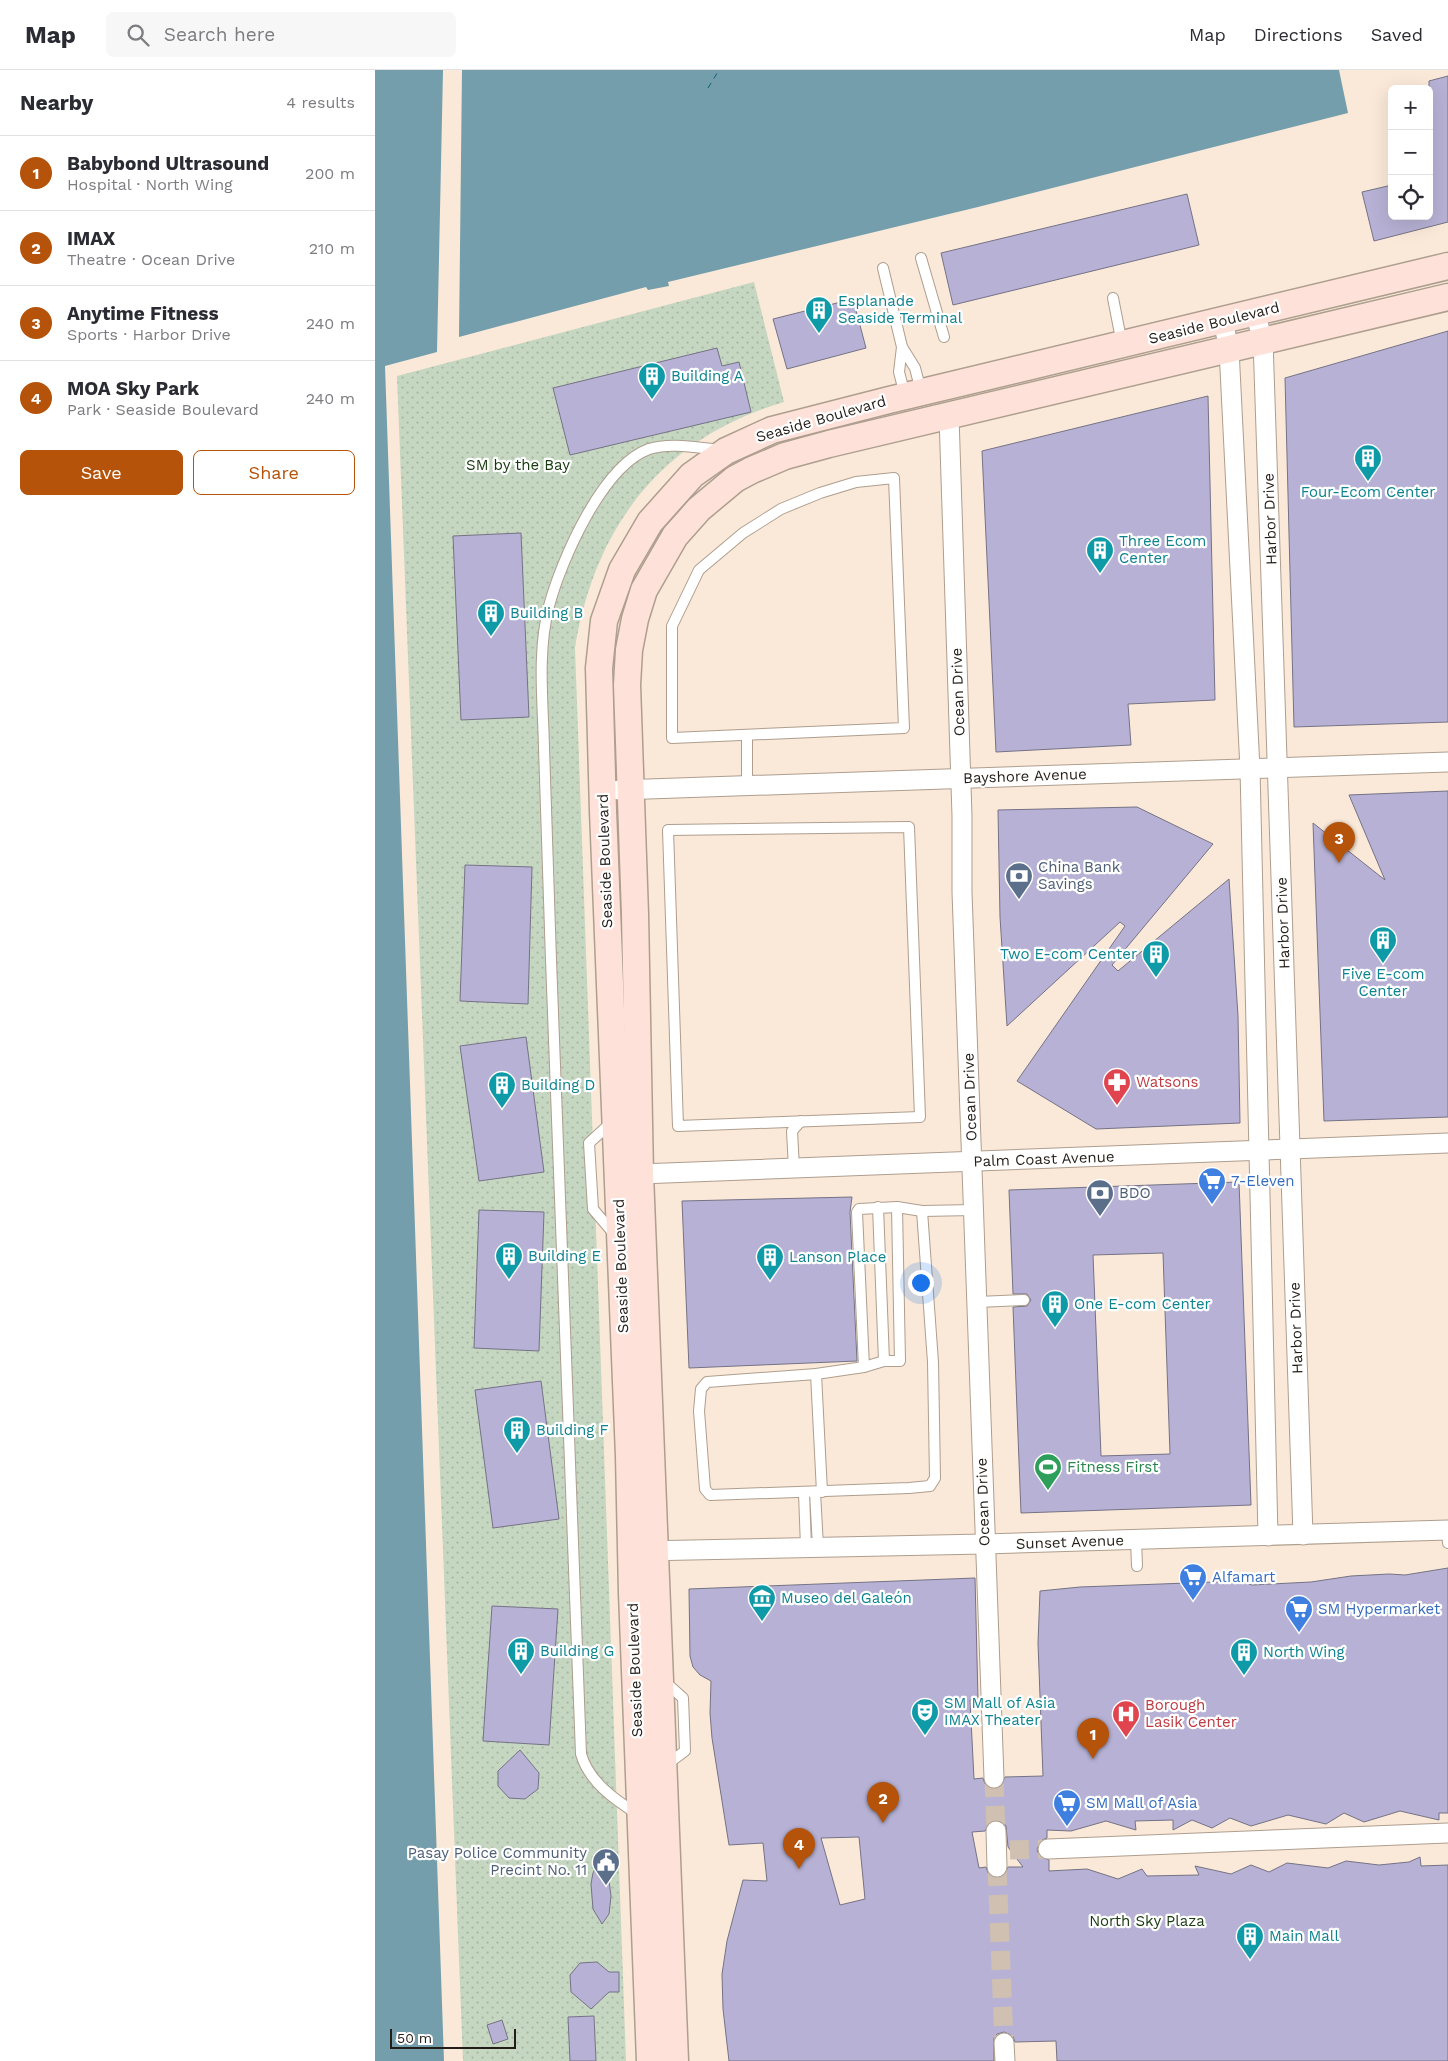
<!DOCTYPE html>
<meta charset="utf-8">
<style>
:root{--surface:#fff;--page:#f7f7f7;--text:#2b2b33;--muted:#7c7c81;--line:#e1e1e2;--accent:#b45309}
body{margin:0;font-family:"Work Sans",sans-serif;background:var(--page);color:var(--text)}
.controls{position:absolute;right:15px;top:15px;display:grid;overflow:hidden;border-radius:8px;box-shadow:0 5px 20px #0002}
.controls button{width:45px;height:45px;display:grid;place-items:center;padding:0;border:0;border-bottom:1px solid var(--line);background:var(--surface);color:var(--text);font:25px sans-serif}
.scale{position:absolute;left:15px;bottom:12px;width:126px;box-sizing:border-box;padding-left:5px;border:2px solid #231d17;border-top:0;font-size:14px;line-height:18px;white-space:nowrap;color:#231d17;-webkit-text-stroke:4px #fff;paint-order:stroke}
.you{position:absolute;left:545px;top:1212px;width:18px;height:18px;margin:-12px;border:4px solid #fff;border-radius:50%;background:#1a73e8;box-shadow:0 0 0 8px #1a73e833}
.badge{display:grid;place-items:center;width:32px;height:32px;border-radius:50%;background:var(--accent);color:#fff;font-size:16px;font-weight:700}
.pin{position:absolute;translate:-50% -41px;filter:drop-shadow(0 1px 2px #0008)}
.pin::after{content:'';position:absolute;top:26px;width:18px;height:15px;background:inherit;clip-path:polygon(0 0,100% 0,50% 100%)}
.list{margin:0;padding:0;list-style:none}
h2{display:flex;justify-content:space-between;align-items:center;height:65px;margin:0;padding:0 20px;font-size:21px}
h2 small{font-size:16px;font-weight:400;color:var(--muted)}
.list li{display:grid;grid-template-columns:32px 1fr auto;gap:15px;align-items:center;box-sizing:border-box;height:75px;padding:0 20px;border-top:1px solid var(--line)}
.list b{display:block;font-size:19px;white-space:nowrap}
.list p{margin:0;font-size:16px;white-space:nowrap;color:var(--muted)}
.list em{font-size:16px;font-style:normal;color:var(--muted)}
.actions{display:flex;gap:10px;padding:15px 20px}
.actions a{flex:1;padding:11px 0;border:1px solid var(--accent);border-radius:8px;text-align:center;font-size:18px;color:var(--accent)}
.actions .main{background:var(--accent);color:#fff}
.icon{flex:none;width:28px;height:28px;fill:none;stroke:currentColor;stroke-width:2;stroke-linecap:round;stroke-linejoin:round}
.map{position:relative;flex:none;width:1073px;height:1991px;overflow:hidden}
header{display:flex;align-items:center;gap:30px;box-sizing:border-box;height:70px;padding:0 25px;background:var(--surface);border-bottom:1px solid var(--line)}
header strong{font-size:24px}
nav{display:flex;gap:28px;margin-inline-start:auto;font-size:18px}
.search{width:350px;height:45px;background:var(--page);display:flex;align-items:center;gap:12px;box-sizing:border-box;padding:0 18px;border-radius:8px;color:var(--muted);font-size:19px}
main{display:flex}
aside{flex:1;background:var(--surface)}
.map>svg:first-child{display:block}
.green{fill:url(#green-dots)}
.water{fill:#749eac}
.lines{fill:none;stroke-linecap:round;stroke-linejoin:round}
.ferry{stroke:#0b6175;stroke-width:1;stroke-dasharray:6 5;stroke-linecap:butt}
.building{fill:#b7b2d5;stroke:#757285;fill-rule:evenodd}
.street-tunnel{stroke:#cfc0b1;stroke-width:19;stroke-dasharray:19 9;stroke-linecap:butt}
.lane-casing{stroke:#ae9e8e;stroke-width:12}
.street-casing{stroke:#ae9e8e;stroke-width:21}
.secondary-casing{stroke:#ae9e8e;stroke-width:29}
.lane{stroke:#fff;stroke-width:10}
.street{stroke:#fff;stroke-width:19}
.secondary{stroke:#fee2da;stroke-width:26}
.labels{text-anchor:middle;stroke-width:4.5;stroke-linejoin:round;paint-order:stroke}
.culture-label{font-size:15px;fill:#0d838f;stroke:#fff;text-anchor:start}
.street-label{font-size:15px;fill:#231d17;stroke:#fff}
.park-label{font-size:15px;fill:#16390e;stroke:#fff}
.service-label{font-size:15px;fill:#4e5e75;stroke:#fff;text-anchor:start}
.health-label{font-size:15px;fill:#be3a42;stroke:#fff;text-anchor:start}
.shop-label{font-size:15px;fill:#366cbe;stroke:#fff;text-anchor:start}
.leisure-label{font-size:15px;fill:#27864d;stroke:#fff;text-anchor:start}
</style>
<header>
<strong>Map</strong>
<div class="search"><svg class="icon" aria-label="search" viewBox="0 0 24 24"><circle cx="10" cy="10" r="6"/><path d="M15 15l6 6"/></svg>Search here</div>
<nav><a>Map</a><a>Directions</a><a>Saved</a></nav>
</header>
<main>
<aside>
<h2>Nearby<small>4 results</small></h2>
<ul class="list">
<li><span class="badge">1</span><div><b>Babybond Ultrasound</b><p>Hospital · North Wing</p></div><em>200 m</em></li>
<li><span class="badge">2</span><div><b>IMAX</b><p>Theatre · Ocean Drive</p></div><em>210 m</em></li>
<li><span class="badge">3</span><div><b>Anytime Fitness</b><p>Sports · Harbor Drive</p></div><em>240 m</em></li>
<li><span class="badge">4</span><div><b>MOA Sky Park</b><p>Park · Seaside Boulevard</p></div><em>240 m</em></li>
</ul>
<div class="actions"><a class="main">Save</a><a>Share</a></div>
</aside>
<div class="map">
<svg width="1073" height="1991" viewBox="0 0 1073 1991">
<defs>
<pattern id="green-dots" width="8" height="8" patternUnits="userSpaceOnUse" patternTransform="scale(1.25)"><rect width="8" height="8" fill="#c5d6c1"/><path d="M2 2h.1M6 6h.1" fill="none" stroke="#a9b7a5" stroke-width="1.8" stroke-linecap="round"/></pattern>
</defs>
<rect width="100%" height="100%" fill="#fae9d8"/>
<path class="green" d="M 379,212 L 409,332 C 288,368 220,455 200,578 L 251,1991 L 88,1991 L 22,306 Z"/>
<g class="water">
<path d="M 0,0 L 68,0 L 62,282 L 10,296 L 69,1991 L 0,1991 Z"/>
<path d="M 87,0 L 964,0 L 973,43 L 603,137 L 293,212 L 294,216 L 273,220 L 271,217 L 84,267 Z"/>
</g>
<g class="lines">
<path class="ferry" d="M 333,18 L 344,0"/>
</g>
<g class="building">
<path d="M 1073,6 L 1073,152 L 999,171 L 987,122 L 1017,115 L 1017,146 L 1054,146 L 1054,106 L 1057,105 L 1054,94 L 1054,11 Z"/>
<path d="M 812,124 L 824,175 L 578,235 L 566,183 Z"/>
<path d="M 478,229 L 491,278 L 412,299 L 398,249 Z"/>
<path d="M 1073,261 L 1073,652 L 919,657 L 910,308 Z"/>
<path d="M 342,278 L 347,296 L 364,292 L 376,342 L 195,385 L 178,318 Z"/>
<path d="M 833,326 L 840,630 L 753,634 L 756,675 L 621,682 L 607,381 Z"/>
<path d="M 146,463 L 154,647 L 86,650 L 78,466 Z"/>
<path d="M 1073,721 L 1073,1047 L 949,1051 L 938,753 L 1010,810 L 974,725 Z"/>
<path d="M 762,737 L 838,774 L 737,895 L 743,901 L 854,809 L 863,946 L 865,1053 L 721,1059 L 642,1011 L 750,856 L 745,852 L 632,956 L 625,847 L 623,740 Z"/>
<path d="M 90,795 L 157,797 L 153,934 L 85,931 Z"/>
<path d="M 151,967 L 169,1102 L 104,1111 L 85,976 Z"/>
<path d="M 864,1112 L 876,1435 L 646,1443 L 638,1237 L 652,1236 L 656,1230 L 652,1224 L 638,1224 L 634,1120 ZM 788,1183 L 795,1384 L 726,1386 L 718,1185 Z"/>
<path d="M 477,1127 L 475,1142 L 482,1291 L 314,1298 L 307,1131 Z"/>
<path d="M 104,1140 L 169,1142 L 164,1281 L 99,1278 Z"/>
<path d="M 166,1311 L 184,1449 L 118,1458 L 100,1320 Z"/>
<path d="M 1073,1498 L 1073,1743 L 1064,1743 L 1064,1750 L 1025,1741 L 989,1752 L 969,1743 L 951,1754 L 913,1745 L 876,1756 L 855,1748 L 837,1758 L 817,1750 L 798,1760 L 798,1750 L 760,1751 L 761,1760 L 731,1751 L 696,1761 L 672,1760 L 672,1768 L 667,1770 L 662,1779 L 664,1785 L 674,1790 L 674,1801 L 712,1799 L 743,1809 L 767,1799 L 772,1806 L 824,1805 L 820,1796 L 856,1804 L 876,1795 L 894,1802 L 912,1793 L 953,1798 L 971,1791 L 1004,1795 L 1034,1792 L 1045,1787 L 1046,1796 L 1073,1795 L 1073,1991 L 682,1991 L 681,1971 L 640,1972 L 638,1966 L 629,1962 L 622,1964 L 619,1968 L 619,1991 L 354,1991 L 348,1939 L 347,1904 L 352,1871 L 368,1810 L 392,1811 L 388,1773 L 354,1775 L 337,1668 L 335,1643 L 336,1611 L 325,1605 L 318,1597 L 315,1586 L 314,1519 L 600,1508 L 603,1629 L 595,1630 L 599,1709 L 608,1708 L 610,1714 L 619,1719 L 625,1717 L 630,1707 L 668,1706 L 663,1573 L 665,1521 L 705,1517 L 866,1511 L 877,1515 L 936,1512 L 976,1506 L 1014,1504 L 1030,1505 ZM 621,1750 L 627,1751 L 631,1756 L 633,1777 L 648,1797 L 633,1797 L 628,1806 L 622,1808 L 613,1803 L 611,1797 L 604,1798 L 597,1762 L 610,1761 L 615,1752 ZM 484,1767 L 490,1829 L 465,1835 L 446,1768 Z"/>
<path d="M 117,1536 L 183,1539 L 174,1675 L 108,1671 Z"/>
<path d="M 145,1680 L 164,1703 L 163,1719 L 150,1729 L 134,1728 L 123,1716 L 123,1701 Z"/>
<path d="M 224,1790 L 233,1803 L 236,1826 L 234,1844 L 227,1854 L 218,1839 L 216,1814 L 218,1803 Z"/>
<path d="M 222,1892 L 234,1902 L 244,1902 L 244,1922 L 234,1922 L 216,1939 L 196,1922 L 195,1905 L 205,1893 Z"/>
<path d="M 219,1946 L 221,1991 L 195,1991 L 193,1947 Z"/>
<path d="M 127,1950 L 133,1969 L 118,1974 L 112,1955 Z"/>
</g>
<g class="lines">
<g class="street-tunnel">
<path d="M 619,1708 L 621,1761"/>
<path d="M 635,1780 L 673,1779"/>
<path d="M 622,1797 L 629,1973"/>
</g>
<g class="lane-casing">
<g id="lane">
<path d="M 546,188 L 569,267"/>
<path d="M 508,198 L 527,277 L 540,298 L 546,321"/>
<path d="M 738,228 L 747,274"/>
<path d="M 527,277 L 524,302 L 530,325"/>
<path d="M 519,408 L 529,658 L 297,668 L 297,556 L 324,500 L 368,463 L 406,439 L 445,423 L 481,412 Z"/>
<path d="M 372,665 L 372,715"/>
<path d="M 534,757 L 545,1047 L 303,1056 L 293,760 Z"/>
<path d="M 238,1051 L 214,1073 L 218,1139 L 240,1165"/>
<path d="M 419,1098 L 417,1061 L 426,1051"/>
<path d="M 503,1137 L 509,1291"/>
<path d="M 522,1137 L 525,1291 L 509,1291 L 489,1297 L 441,1304 L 332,1312 L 326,1319 L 324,1341 L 330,1419 L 335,1425 L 534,1418 L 555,1416 L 560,1408 L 558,1292 L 547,1141"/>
<path d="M 602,1232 L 649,1230"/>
<path d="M 489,1297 L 482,1142 L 484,1139 L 522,1137 L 547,1141 L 599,1140"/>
<path d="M 441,1304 L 447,1422"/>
<path d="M 440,1422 L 443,1477"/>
<path d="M 429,1423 L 431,1477"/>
<path d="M 1072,1461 L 1073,1473"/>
<path d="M 761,1470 L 762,1496"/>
<path d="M 289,1611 L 308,1628 L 310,1681 L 291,1695"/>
<path d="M 264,1745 C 240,1730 214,1712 206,1684 C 195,1420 186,1155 176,890 C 173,819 171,748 169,678 C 168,631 162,582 174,536 C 186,491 227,396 274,379 C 296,372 323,378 345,380"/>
</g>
</g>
<g class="street-casing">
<g id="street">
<path d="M 880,243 L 888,270 L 928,1465"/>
<path d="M 848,251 L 854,279 L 875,699 L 893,1466"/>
<path d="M 574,346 L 587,746 L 587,822 L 619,1708"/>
<path d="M 244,720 L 1073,692"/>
<path d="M 265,1104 L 1073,1073"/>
<path d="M 267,1481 L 609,1474 L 1073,1460"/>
<path d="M 621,1761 L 622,1797"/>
<path d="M 673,1779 L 1073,1763"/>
<path d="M 629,1973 L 630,1991"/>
</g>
</g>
<g class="secondary-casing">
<g id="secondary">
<path d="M 275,1991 L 257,1523 L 254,1386 L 228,741 L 224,598 L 229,551 L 247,500 L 275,452 L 317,405 L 351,381 L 397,360 L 514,330 L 1073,196"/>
<path d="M 300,1991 L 265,1104 L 260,844 L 252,615 L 254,580 L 260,549 L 269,520 L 300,466 L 324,439 L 360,409 L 377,400 L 410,386 L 454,374 L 1073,227"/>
</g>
</g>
<use href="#lane" class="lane"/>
<use href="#street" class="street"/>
<use href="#secondary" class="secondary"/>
</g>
<defs>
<g id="building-pin" transform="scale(1.4375)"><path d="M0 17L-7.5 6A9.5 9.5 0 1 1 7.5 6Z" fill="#0f9aa8" stroke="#fff"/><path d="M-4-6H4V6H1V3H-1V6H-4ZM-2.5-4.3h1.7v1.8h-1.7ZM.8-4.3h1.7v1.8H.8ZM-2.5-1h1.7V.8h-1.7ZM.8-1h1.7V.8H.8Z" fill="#fff"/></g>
<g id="bank-pin" transform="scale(1.4375)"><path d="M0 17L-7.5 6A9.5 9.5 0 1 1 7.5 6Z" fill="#5c6f8a" stroke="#fff"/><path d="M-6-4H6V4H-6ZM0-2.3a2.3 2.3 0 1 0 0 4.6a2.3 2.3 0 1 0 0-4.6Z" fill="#fff"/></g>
<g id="pharmacy-pin" transform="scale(1.4375)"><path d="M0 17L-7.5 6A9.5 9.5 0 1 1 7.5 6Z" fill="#e0444e" stroke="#fff"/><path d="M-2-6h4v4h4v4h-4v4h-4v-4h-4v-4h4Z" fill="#fff"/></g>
<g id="supermarket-pin" transform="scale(1.4375)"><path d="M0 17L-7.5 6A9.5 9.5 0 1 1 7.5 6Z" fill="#3f7fe0" stroke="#fff"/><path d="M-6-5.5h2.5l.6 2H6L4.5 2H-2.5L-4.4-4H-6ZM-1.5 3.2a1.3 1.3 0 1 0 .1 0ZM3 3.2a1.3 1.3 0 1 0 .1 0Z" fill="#fff"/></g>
<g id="stadium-pin" transform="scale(1.4375)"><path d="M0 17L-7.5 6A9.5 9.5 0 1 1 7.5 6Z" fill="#2e9e5b" stroke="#fff"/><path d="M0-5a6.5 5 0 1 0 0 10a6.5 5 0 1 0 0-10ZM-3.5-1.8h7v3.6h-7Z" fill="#fff"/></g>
<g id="museum-pin" transform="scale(1.4375)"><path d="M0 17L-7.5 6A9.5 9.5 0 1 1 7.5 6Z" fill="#0f9aa8" stroke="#fff"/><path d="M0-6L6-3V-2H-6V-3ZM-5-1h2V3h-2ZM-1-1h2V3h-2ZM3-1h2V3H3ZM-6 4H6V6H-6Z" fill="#fff"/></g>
<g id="theatre-pin" transform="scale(1.4375)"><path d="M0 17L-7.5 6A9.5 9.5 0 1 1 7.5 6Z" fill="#0f9aa8" stroke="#fff"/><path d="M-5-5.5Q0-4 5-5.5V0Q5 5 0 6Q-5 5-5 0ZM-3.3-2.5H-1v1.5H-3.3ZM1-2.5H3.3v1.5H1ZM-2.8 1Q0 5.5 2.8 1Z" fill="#fff"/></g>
<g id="hospital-pin" transform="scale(1.4375)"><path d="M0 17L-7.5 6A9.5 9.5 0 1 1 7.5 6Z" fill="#e0444e" stroke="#fff"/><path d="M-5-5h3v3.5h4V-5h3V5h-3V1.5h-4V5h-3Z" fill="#fff"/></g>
<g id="civic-pin" transform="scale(1.4375)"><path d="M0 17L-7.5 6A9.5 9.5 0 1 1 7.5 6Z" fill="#5c6f8a" stroke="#fff"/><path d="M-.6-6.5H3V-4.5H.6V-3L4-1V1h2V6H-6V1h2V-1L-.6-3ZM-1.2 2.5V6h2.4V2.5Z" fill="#fff"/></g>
</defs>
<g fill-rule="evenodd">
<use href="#building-pin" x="444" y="240"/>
<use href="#building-pin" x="277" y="306"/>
<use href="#building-pin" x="993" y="388"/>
<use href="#building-pin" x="725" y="480"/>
<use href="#building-pin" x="116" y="543"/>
<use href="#bank-pin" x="644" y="806"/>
<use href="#building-pin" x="1008" y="870"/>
<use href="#building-pin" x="781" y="884"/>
<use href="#pharmacy-pin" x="742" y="1012"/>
<use href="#building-pin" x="127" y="1015"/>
<use href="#supermarket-pin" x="837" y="1111"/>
<use href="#bank-pin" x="725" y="1123"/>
<use href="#building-pin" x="134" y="1186"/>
<use href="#building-pin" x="395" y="1187"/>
<use href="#building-pin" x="680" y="1234"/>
<use href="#building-pin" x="142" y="1360"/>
<use href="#stadium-pin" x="673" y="1397"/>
<use href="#supermarket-pin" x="818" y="1507"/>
<use href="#museum-pin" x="387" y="1528"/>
<use href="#supermarket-pin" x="924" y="1539"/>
<use href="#building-pin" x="146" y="1581"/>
<use href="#building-pin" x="869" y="1582"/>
<use href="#theatre-pin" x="550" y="1642"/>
<use href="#hospital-pin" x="751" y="1644"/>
<use href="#supermarket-pin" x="692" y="1733"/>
<use href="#civic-pin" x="231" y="1792"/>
<use href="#building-pin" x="875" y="1866"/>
</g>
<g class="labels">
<g class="culture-label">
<text x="463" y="236">Esplanade<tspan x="463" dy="17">Seaside Terminal</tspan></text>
<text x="296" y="311">Building A</text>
<text x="993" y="427" text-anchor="middle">Four-Ecom Center</text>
<text x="744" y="476">Three Ecom<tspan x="744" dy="17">Center</tspan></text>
<text x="135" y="548">Building B</text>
<text x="762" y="889" text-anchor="end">Two E-com Center</text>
<text x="1008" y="909" text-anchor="middle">Five E-com<tspan x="1008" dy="17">Center</tspan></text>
<text x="146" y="1020">Building D</text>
<text x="153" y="1191">Building E</text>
<text x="414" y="1192">Lanson Place</text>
<text x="699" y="1239">One E-com Center</text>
<text x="161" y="1365">Building F</text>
<text x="406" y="1533">Museo del Galeón</text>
<text x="165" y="1586">Building G</text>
<text x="888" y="1587">North Wing</text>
<text x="569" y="1638">SM Mall of Asia<tspan x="569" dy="17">IMAX Theater</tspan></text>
<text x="894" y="1871">Main Mall</text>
</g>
<g class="street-label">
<text transform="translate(839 253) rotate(-14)" y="5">Seaside Boulevard</text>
<text transform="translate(446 349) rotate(-16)" y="5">Seaside Boulevard</text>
<text transform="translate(895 449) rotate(-92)" y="5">Harbor Drive</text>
<text transform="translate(583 622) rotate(-92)" y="5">Ocean Drive</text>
<text transform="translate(650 706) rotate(-2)" y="5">Bayshore Avenue</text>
<text transform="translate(230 791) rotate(-92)" y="5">Seaside Boulevard</text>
<text transform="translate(908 853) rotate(-92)" y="5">Harbor Drive</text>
<text transform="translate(595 1027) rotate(-92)" y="5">Ocean Drive</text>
<text transform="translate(669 1089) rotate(-2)" y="5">Palm Coast Avenue</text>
<text transform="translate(246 1196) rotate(-92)" y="5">Seaside Boulevard</text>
<text transform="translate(921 1258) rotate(-92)" y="5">Harbor Drive</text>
<text transform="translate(608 1432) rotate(-92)" y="5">Ocean Drive</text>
<text transform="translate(695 1472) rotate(-2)" y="5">Sunset Avenue</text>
<text transform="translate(260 1600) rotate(-92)" y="5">Seaside Boulevard</text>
</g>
<g class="park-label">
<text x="143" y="400">SM by the Bay</text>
<text x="772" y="1856">North Sky Plaza</text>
</g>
<g class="service-label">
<text x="663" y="802">China Bank<tspan x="663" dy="17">Savings</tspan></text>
<text x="744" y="1128">BDO</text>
<text x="212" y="1788" text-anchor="end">Pasay Police Community<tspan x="212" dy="17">Precint No. 11</tspan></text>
</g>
<g class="health-label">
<text x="761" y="1017">Watsons</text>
<text x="770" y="1640">Borough<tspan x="770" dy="17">Lasik Center</tspan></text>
</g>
<g class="shop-label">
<text x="856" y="1116">7-Eleven</text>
<text x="837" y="1512">Alfamart</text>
<text x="943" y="1544">SM Hypermarket</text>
<text x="711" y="1738">SM Mall of Asia</text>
</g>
<g class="leisure-label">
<text x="692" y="1402">Fitness First</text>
</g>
</g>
</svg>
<div class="controls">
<button>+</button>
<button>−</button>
<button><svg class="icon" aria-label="locate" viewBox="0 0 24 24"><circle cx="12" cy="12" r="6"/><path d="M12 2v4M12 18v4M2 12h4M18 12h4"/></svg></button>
</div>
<div class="scale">50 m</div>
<div class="you"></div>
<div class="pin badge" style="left:718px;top:1689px">1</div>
<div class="pin badge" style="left:508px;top:1753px">2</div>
<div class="pin badge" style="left:964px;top:793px">3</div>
<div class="pin badge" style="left:424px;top:1799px">4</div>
</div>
</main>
